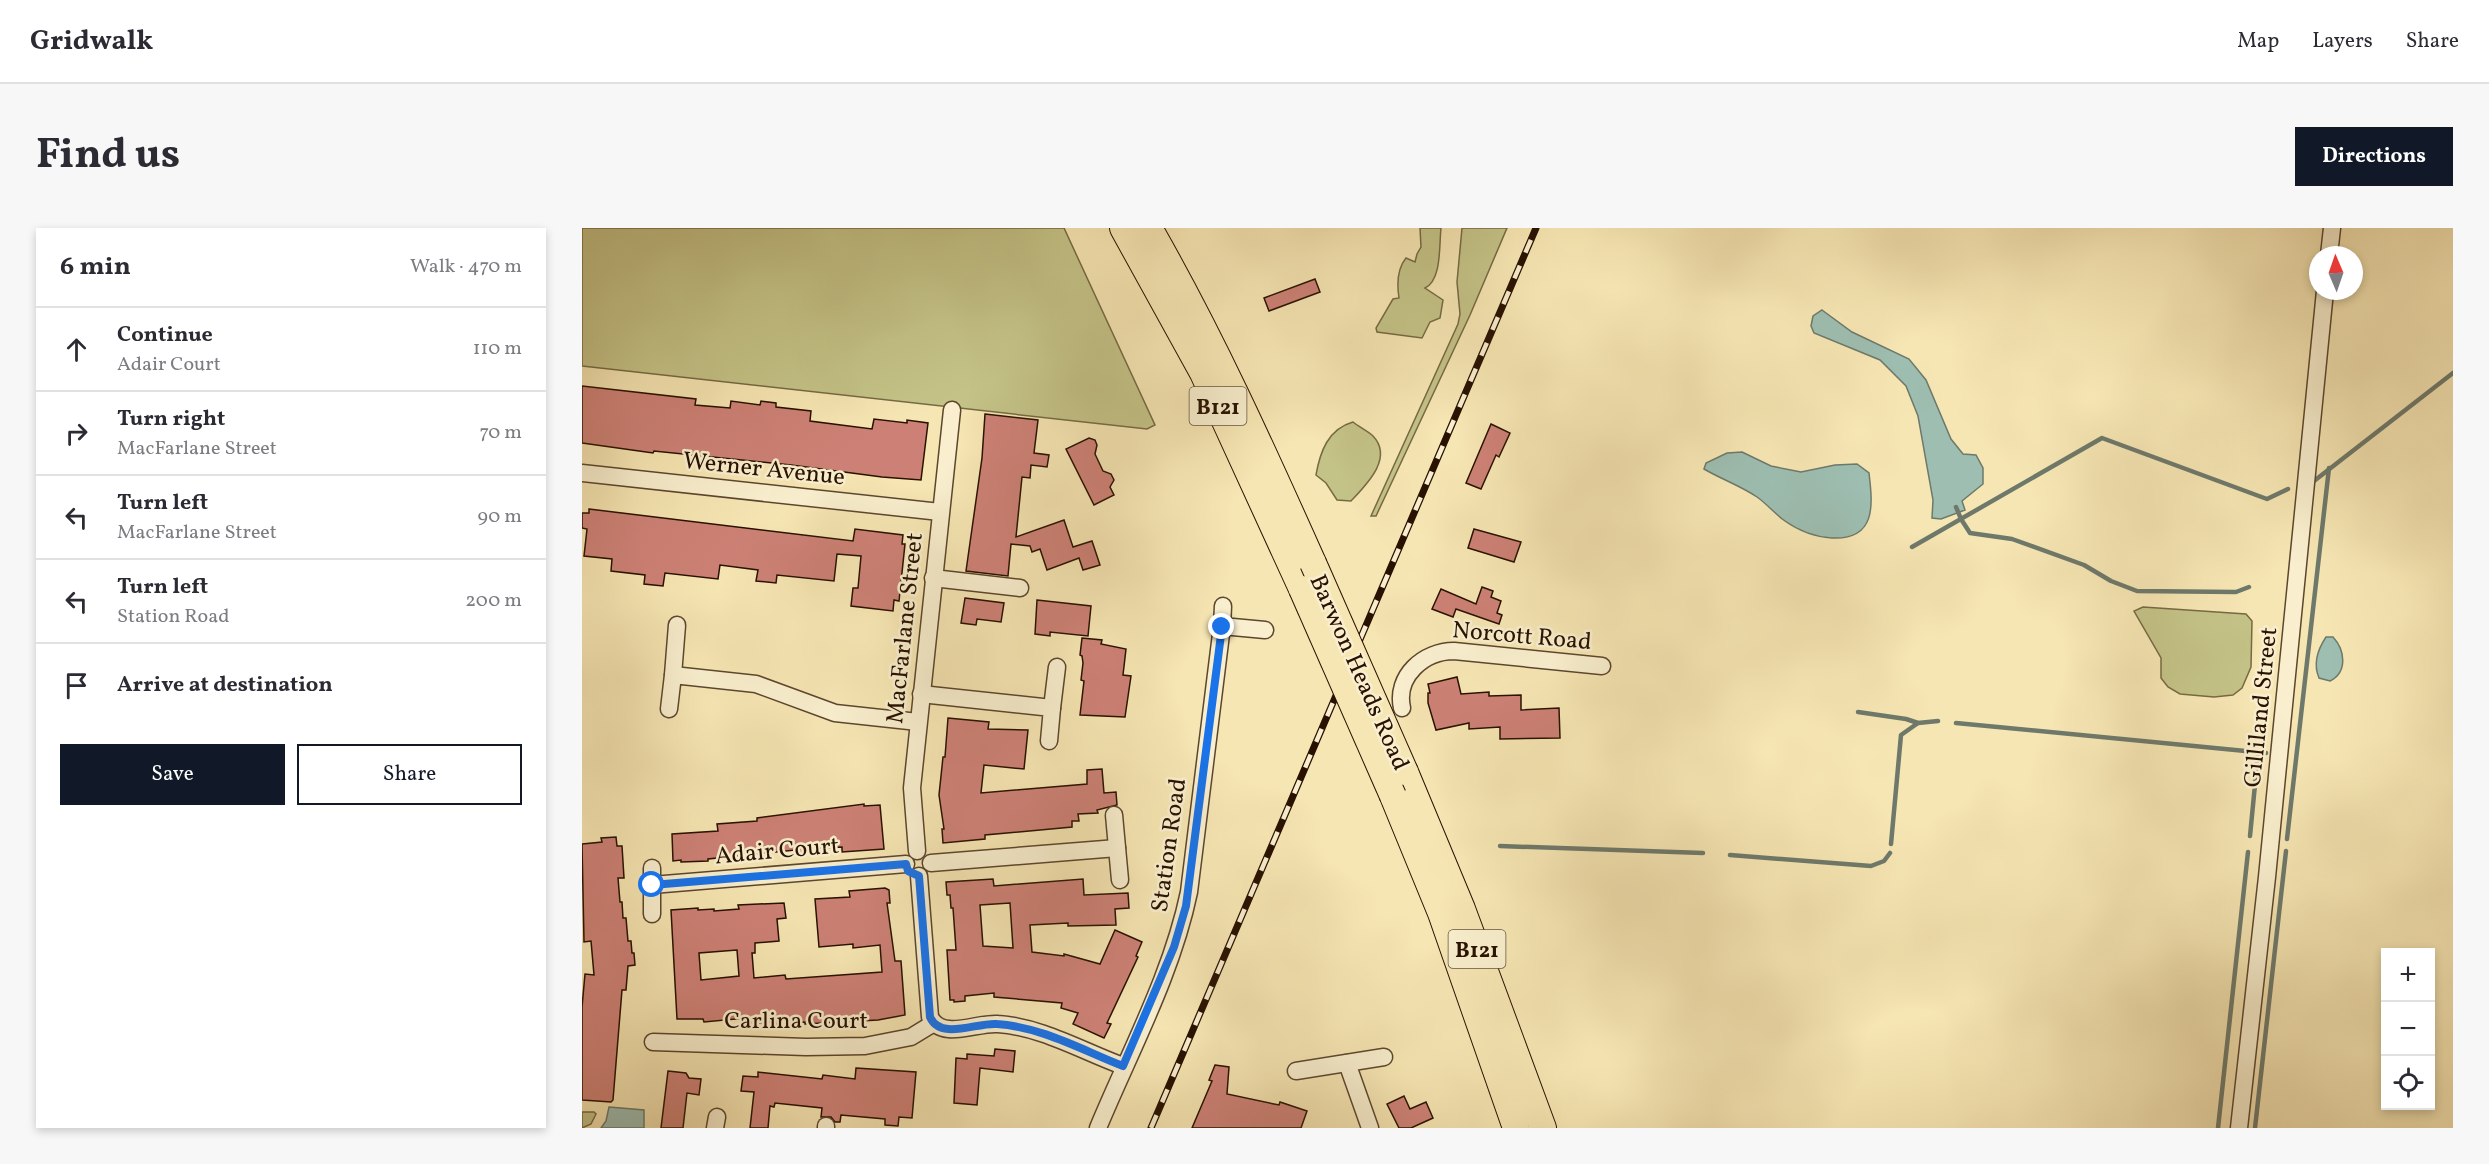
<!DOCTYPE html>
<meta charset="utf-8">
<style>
:root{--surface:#fff;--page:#f7f7f7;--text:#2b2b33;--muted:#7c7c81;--line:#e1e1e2;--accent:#111827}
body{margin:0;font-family:Vollkorn,serif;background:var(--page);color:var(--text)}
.controls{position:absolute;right:18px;bottom:18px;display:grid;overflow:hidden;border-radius:0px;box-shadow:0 3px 9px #0003}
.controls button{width:54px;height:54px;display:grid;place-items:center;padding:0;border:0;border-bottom:2px solid var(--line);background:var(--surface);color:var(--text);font:30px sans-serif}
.compass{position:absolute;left:1727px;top:18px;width:54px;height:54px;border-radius:50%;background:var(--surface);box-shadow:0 3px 9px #0003;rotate:358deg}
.stop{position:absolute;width:18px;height:18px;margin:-14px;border:4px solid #1a73e8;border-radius:50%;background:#fff}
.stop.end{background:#1a73e8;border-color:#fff;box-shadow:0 2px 6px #0008}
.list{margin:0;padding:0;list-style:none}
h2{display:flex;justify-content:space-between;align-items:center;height:78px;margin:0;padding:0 24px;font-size:26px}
h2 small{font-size:20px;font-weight:400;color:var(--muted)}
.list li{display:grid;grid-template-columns:39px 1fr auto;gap:18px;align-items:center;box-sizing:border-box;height:84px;padding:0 24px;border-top:2px solid var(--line)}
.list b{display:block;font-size:22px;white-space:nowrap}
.list p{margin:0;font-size:20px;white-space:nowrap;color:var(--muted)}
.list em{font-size:20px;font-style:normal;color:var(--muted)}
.actions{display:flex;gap:12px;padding:18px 24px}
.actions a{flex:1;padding:14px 0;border:2px solid var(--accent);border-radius:0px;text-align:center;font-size:21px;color:var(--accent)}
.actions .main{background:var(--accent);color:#fff}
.icon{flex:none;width:33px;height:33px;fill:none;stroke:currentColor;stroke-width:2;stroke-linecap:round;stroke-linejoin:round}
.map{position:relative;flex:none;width:1871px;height:900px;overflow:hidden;border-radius:0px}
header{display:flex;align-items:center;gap:36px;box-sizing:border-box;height:84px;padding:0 30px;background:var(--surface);border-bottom:2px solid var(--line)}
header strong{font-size:28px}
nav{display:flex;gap:33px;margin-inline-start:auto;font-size:21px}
.intro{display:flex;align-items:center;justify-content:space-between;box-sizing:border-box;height:144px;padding:0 36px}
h1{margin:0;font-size:42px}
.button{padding:15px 27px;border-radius:0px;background:var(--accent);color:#fff;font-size:21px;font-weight:700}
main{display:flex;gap:36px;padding:0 36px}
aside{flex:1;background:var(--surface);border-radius:0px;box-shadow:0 3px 9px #0003}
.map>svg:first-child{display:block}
.green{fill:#c4c387;stroke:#766a44;stroke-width:1.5}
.water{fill:#9dbeb1;stroke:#6e796b;stroke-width:1.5}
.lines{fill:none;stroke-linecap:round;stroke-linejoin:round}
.stream{stroke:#6e796b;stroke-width:4.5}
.building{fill:#cd8176;stroke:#281101;stroke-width:1.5;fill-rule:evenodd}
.minor-casing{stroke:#5c462e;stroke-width:19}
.primary-casing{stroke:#281101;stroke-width:28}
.minor{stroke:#f9efce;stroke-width:16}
.primary{stroke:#f6e6b3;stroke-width:26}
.rail-casing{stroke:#281101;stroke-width:7}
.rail{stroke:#f9efce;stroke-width:4.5;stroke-dasharray:14;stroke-linecap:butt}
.primary-bridge-casing{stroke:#281101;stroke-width:28;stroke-linecap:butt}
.primary-bridge{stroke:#f6e6b3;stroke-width:26}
.route{stroke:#1a73e8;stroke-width:8}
.labels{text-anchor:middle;stroke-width:5;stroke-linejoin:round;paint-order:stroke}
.shield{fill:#f9efce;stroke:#67543e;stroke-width:1.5}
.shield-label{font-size:22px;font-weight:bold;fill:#281101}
.street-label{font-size:24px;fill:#281101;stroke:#f9efce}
</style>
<header>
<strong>Gridwalk</strong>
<nav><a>Map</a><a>Layers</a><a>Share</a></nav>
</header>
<div class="intro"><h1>Find us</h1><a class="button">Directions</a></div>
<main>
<aside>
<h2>6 min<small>Walk · 470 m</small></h2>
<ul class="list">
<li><svg class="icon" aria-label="ahead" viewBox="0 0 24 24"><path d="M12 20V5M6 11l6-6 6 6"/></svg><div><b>Continue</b><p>Adair Court</p></div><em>110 m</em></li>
<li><svg class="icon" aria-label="right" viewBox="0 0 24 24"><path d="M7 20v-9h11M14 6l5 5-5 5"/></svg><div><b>Turn right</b><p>MacFarlane Street</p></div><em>70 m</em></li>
<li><svg class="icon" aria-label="left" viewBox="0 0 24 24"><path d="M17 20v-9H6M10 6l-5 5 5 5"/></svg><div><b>Turn left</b><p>MacFarlane Street</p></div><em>90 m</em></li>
<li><svg class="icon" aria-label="left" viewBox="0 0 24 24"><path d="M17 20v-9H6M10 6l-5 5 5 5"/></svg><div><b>Turn left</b><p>Station Road</p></div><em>200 m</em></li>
<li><svg class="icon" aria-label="arrive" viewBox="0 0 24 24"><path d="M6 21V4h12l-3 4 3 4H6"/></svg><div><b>Arrive at destination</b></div></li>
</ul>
<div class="actions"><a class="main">Save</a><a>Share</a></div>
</aside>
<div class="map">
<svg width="1871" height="900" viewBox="0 0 1871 900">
<rect width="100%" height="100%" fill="#f6e6b3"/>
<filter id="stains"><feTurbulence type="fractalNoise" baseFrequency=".00333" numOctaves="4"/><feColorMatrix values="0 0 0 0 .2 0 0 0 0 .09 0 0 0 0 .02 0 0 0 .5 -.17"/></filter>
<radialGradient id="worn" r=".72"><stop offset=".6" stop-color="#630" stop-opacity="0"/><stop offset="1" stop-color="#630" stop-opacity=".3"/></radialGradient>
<g class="green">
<path d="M 0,0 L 482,0 L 573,197 L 565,201 L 0,138 Z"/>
<path d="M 838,0 L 859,0 C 857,17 860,52 843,60 L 861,72 L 858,90 L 848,94 L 840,110 L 795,104 L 794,100 L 811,71 L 817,70 C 815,57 815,41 824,30 L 833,34 L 835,26 L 839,19 Z"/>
<path d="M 880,0 L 925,0 L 888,87 L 794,288 L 789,288 L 876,96 L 878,86 L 875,54 Z"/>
<path d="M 771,194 C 777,199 786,203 791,208 C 812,230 784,257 769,273 L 755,272 L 744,255 L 734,247 C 738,224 746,201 771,194 Z"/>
<path d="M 1561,379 L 1664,386 L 1670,393 L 1669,439 L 1660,460 L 1651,467 L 1632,469 L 1598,466 L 1586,459 L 1579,450 L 1579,430 L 1552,383 Z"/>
<path d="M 0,884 L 12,884 L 14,886 L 9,896 L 0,900 Z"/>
</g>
<g class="water">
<path d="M 1240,82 L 1270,104 L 1327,131 L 1344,152 L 1369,211 L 1381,226 L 1394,227 L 1401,240 L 1401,256 L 1380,273 L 1383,282 L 1359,291 L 1350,290 L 1351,272 L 1336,188 L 1324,158 L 1298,132 L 1232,105 L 1229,98 L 1231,88 Z"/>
<path d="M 1160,224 L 1189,238 L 1219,244 L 1253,237 L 1275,236 L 1287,245 C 1291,278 1294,312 1250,310 C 1234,309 1217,303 1203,293 C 1193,286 1185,276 1175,269 C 1159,258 1139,251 1122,241 L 1124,235 L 1145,225 Z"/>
<path d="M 1744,409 L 1751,409 C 1763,422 1766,444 1748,453 L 1737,450 C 1731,436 1736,421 1744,409 Z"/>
<path d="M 27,879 L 62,882 L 62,900 L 19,900 L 24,893 Z"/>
</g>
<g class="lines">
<g class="stream">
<path d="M 1732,253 L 1871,145"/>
<path d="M 1374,279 L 1379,291 L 1388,305 L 1430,311 L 1502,337 L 1529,353 L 1555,363 L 1654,364 L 1667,359"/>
<path d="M 1330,319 L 1520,210 L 1685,271 L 1706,261"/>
<path d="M 1276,484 L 1324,491 L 1336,495"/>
<path d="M 1374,495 L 1684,525"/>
<path d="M 1668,608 L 1676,526"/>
<path d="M 1705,611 L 1747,240"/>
<path d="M 1309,616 L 1319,507 L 1336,495 L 1356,493"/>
<path d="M 918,618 L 1121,625"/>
<path d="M 1148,627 L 1289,638 L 1302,633 L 1308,625"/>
<path d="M 1636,900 L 1666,624"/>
<path d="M 1673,900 L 1704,623"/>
</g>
</g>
<g class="building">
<path d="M 733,51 L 738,64 L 687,83 L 682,70 Z"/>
<path d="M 0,158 L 114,171 L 113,177 L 148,180 L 149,173 L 178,177 L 179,173 L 194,175 L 194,179 L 229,183 L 228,193 L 290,201 L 292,191 L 325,195 L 325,192 L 346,195 L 339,252 L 300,249 L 209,237 L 72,223 L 71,225 L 57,223 L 0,215 Z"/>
<path d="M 403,186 L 456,192 L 452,225 L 467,227 L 465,239 L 449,237 L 448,250 L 440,249 L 434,309 L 482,292 L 491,319 L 510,313 L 518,337 L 501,342 L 497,330 L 465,342 L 458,321 L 450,324 L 448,318 L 429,316 L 426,348 L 384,343 L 400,230 Z"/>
<path d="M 909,196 L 928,205 L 917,229 L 914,227 L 899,261 L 884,255 Z"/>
<path d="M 507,210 L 513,212 L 515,217 L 513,226 L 521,243 L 529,246 L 532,252 L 528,259 L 532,267 L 512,277 L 484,221 Z"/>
<path d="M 7,281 L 271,313 L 273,301 L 321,307 L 320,316 L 323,316 L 317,373 L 312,372 L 311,383 L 269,378 L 271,360 L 276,360 L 279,328 L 255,326 L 252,353 L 195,347 L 194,355 L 174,353 L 176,342 L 138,337 L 136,351 L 83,345 L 81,358 L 62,356 L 63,347 L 29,343 L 30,331 L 2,328 L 5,301 L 0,300 L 0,285 L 7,285 Z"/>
<path d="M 892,301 L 939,314 L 932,334 L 886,320 Z"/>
<path d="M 900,359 L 911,363 L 909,369 L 919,373 L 915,385 L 920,387 L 917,396 L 874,381 L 871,389 L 850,381 L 859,361 L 894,376 Z"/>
<path d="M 383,370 L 422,375 L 419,394 L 395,391 L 394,397 L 379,395 Z"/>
<path d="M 455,372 L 509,378 L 506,408 L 468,404 L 468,408 L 453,406 Z"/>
<path d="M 500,410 L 520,412 L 519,416 L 544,421 L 541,447 L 549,448 L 543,489 L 498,487 L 502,453 L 499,452 L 501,435 L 500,428 L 498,427 Z"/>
<path d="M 875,449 L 879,466 L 907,464 L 907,468 L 939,467 L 939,482 L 977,480 L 978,510 L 918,511 L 918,499 L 887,501 L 887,495 L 854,502 L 846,475 L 846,465 L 848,465 L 846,456 Z"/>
<path d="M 366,490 L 407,494 L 406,501 L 446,502 L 442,541 L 402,537 L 399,565 L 505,556 L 505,542 L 520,541 L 522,565 L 534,564 L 535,577 L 515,582 L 516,585 L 496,586 L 497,593 L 490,593 L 490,599 L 403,607 L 403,611 L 361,615 L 360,601 L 362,601 L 357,567 L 361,529 L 363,529 Z"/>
<path d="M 282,576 L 282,578 L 298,577 L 302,621 L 260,624 L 260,619 L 228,621 L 228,625 L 213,626 L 213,622 L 126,631 L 126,633 L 99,634 L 99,632 L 91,633 L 90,606 L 136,603 L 135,596 L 175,593 L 175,590 Z"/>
<path d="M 34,609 L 35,618 L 40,618 L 42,650 L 36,650 L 38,674 L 40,674 L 41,690 L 44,690 L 46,713 L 49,713 L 50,725 L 52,725 L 53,737 L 46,738 L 44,762 L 40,762 L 31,872 L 29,874 L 0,872 L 0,779 L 3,746 L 12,747 L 9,713 L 2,714 L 0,616 L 20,614 L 19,610 Z"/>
<path d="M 411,651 L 412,658 L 501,651 L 502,667 L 546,665 L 547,680 L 533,681 L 534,697 L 486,698 L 486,695 L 448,697 L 450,724 L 482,728 L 482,726 L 518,736 L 533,702 L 560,714 L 554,728 L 556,729 L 525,795 L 529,796 L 522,810 L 491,796 L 496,785 L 479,780 L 480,775 L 412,769 L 412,765 L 383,768 L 383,773 L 372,774 L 372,772 L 368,772 L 365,722 L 374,722 L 371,680 L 369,680 L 368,667 L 365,667 L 364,654 ZM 428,675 L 431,720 L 401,718 L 398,677 Z"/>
<path d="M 303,660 L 307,662 L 308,675 L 305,675 L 313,733 L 319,733 L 323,787 L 296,792 L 223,796 L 223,794 L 193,796 L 193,794 L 164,795 L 164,790 L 122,794 L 121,791 L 95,791 L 89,682 L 116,680 L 116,682 L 132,681 L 132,683 L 157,681 L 156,677 L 202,675 L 204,690 L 195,691 L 197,713 L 173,715 L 173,725 L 170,725 L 172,750 L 203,747 L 204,751 L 300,744 L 298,717 L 271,720 L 271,716 L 237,719 L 233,671 L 268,669 L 267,663 ZM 155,722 L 157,748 L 119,752 L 117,725 Z"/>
<path d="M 413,821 L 433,823 L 431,844 L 398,840 L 395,877 L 372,875 L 374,830 L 385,831 L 385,826 L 412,828 Z"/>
<path d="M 633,837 L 647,839 L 645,866 L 692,876 L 697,877 L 698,874 L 725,883 L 719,900 L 610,900 L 630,853 L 627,852 Z"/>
<path d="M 274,840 L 334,844 L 330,890 L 317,889 L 316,898 L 303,897 L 303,891 L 259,887 L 258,894 L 253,894 L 249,889 L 239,889 L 240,880 L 193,875 L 192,879 L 188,878 L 186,900 L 168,900 L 172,864 L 159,863 L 161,848 L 176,849 L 176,844 L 240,851 L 241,847 L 273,851 Z"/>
<path d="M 86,843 L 104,845 L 107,850 L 119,851 L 117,867 L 105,865 L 101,900 L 79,900 Z"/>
<path d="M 822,868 L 828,881 L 844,874 L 851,890 L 829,900 L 817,900 L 805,876 Z"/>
</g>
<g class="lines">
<g class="minor-casing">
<g id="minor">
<path d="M 1747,27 L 1750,0"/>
<path d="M 0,245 L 358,284"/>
<path d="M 351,350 L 438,360"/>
<path d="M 640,398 L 641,378"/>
<path d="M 91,447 L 95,397"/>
<path d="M 339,466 L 470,480 L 467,513"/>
<path d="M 470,480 L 475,439"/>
<path d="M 820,480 C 813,448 842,423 872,423 L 1020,438"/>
<path d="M 87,481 L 91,447 L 174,456 L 253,485 L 336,494"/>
<path d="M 532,587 L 538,652"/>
<path d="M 335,623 L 330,560 L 370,182"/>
<path d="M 349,635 L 535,620"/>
<path d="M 70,640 L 70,686"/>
<path d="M 337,648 L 348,789 C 360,813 395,794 416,796 C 460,799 500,823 541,838"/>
<path d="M 70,657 L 324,636"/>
<path d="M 71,814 L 224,819 L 283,818 L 329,809 L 352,795"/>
<path d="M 765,835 L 788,900"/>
<path d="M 714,843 L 802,829"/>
<path d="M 133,900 L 135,889"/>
<path d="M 244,900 L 244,898"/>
<path d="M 516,900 C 548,823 590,746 607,664 L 640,398 L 683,402"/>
<path d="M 1657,900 L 1685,649 L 1743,63"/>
</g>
</g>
<g class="primary-casing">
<g id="primary">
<path d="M 541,0 L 621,145 L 720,361"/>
<path d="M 567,0 C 629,108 680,221 731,335"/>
<path d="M 823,544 L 880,681 L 961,900"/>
<path d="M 811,568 L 859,685 L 934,900"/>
</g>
</g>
<use href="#minor" class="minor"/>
<use href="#primary" class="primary"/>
<g class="rail-casing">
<path id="rail" d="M 569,900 L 954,0"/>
</g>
<use href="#rail" class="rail"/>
<g class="primary-bridge-casing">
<g id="primary-bridge">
<path d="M 731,335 L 823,544"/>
<path d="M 720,361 L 811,568"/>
</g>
</g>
<use href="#primary-bridge" class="primary-bridge"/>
</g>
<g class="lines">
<path class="route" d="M 70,657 L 324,636 L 326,643 L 337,648 L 348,789 C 359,813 395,794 415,796 C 460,799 500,822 541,838 L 592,719 L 604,678 L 640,399"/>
</g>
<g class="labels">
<g class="shield">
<rect x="607.5" y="159" width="57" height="38" rx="4.5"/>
<rect x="866.5" y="702" width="57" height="38" rx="4.5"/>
</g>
<g class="shield-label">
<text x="636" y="186">B121</text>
<text x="895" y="729">B121</text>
</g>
<g class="street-label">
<text transform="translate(182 240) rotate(6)" y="8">Werner Avenue</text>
<text transform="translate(322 400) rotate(-84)" y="8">MacFarlane Street</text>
<text transform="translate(940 407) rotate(5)" y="8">Norcott Road</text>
<text transform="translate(778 444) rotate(66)" y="8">Barwon Heads Road</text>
<text transform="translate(1678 479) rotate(-84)" y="8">Gilliland Street</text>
<text transform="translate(586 617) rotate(-82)" y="8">Station Road</text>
<text transform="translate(195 622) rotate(-5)" y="8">Adair Court</text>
<text x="214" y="800">Carlina Court</text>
</g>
</g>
<rect width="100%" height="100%" filter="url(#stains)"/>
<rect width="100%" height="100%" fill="url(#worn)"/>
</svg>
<div class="controls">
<button>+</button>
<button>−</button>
<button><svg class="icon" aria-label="locate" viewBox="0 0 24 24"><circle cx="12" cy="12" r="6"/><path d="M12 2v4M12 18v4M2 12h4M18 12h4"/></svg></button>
</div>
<svg class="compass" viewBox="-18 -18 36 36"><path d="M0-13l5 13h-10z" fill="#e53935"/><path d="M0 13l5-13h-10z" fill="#7c7c81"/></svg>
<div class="stop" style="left:70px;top:657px"></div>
<div class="stop end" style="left:640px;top:399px"></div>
</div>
</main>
